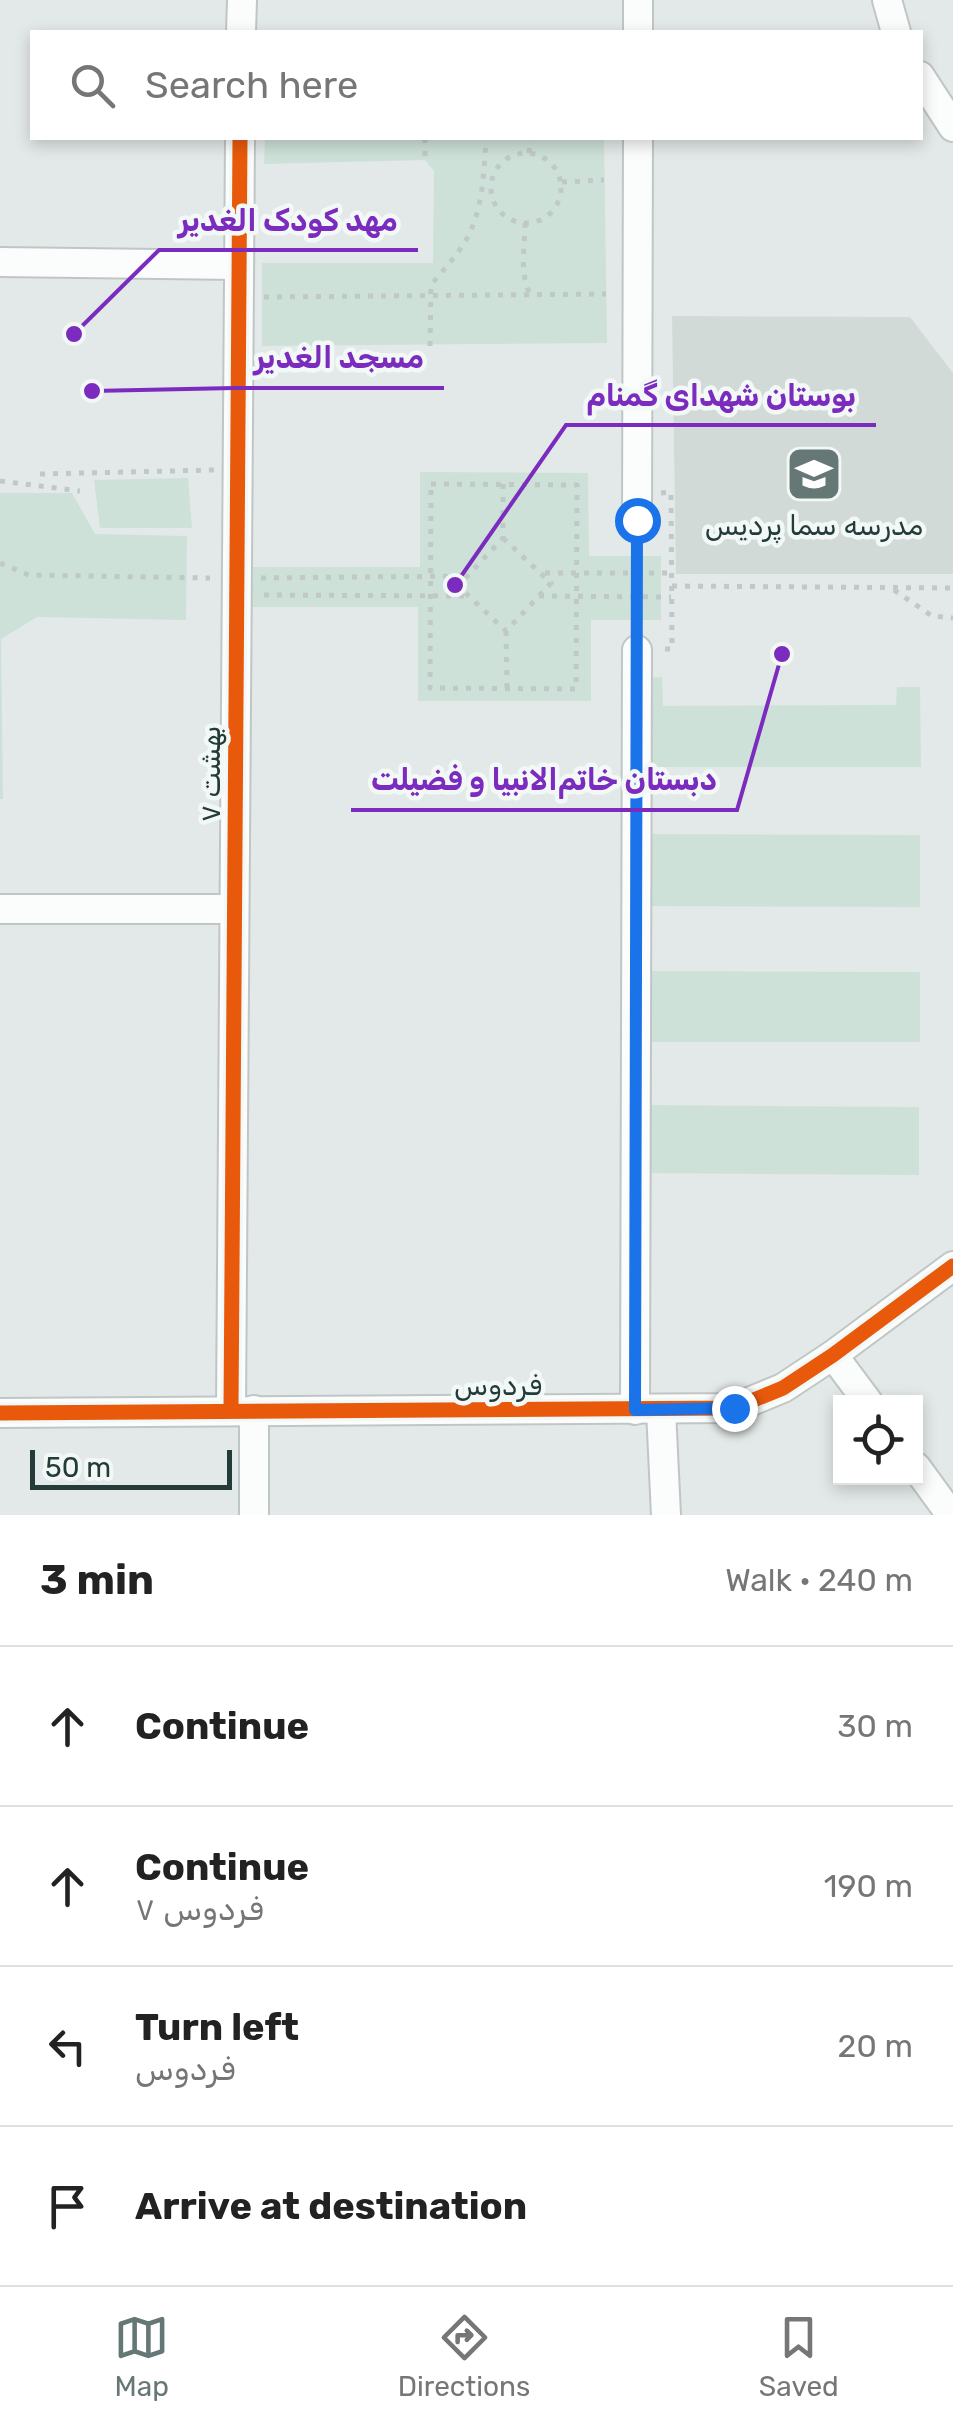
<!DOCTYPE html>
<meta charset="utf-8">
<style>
:root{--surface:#fff;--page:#f6f6f6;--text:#222;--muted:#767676;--line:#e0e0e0;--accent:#667876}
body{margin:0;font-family:Rubik,"Noto Naskh Arabic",sans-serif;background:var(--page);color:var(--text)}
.controls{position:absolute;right:30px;bottom:30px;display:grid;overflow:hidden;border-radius:0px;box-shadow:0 5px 15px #0003}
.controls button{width:90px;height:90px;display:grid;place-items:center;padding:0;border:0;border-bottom:2px solid var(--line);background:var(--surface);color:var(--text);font:50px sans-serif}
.scale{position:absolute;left:30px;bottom:25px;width:202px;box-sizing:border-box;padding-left:10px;border:5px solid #233b39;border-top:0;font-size:28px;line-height:35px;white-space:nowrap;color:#233b39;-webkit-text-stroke:8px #f2f8f6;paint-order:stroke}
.stop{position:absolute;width:30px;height:30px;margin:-22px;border:8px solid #1a73e8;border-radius:50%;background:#fff}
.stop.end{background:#1a73e8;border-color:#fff;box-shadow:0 2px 10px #0008}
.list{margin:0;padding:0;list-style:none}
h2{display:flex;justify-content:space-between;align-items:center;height:130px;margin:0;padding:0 40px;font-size:42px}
h2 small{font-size:32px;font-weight:400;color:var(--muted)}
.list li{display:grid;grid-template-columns:65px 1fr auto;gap:30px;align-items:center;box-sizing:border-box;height:160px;padding:0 40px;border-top:2px solid var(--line)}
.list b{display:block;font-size:38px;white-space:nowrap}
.list p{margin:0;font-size:32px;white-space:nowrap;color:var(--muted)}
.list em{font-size:32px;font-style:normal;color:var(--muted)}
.icon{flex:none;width:55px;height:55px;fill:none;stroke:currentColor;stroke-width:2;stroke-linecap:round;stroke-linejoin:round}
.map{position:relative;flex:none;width:953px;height:1515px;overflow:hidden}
.search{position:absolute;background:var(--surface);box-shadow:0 5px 15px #0003;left:30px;right:30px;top:30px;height:110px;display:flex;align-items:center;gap:25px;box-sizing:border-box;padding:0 35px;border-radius:0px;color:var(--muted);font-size:38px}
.sheet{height:770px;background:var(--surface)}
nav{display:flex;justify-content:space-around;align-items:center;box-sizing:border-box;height:140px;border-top:2px solid var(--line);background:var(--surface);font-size:28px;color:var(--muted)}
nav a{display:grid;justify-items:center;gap:5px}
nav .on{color:var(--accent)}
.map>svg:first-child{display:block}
.built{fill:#d2dad8}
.green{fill:#cde1d8}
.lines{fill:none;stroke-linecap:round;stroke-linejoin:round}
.minor-casing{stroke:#c0c6c5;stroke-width:32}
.path{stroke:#c0c9c8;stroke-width:5;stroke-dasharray:5 8;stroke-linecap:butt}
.minor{stroke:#fbfcfc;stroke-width:28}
.cycleway-casing{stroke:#f2f8f6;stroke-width:21}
.cycleway{stroke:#e8590c;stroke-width:15}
.route{stroke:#1a73e8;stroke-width:12}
.labels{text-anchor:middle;stroke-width:9;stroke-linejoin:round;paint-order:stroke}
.poi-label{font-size:28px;fill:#233b39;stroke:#f2f8f6}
.street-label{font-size:28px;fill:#233b39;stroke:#f2f8f6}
.leader{fill:none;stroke:#7b2cbf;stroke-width:4}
.callout-dot{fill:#7b2cbf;stroke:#f2f8f6;stroke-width:4}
.callout-label{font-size:30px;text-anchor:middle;font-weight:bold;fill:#7b2cbf;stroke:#f2f8f6;stroke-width:9;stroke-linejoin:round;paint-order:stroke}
</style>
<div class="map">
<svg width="953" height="1515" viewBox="0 0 953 1515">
<rect width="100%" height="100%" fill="#e3e9e8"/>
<path class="built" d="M 672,316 L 910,317 L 953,373 L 953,574 L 676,574 Z"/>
<g class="green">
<path d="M 265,138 L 604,138 L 607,343 L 262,346 L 262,263 L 433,263 L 434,171 L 425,160 L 264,164 Z"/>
<path d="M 420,472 L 588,473 L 589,556 L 661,556 L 661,620 L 591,620 L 591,701 L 418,701 L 418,607 L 250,607 L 250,567 L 420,567 Z"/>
<path d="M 188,478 L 192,528 L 100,528 L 94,480 Z"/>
<path d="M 0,493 L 72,493 L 95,534 L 187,536 L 186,620 L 37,617 L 1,639 L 3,799 L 0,799 Z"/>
<path d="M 662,677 L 663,706 L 896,705 L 897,687 L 920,687 L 921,767 L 635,767 L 635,678 Z"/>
<path d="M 639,834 L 920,835 L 920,907 L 639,906 Z"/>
<path d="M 637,971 L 920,972 L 920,1042 L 637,1042 Z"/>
<path d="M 636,1105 L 919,1107 L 919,1175 L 636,1173 Z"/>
</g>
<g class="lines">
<g class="minor-casing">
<g id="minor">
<path d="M 887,0 L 896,32"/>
<path d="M 241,32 L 242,0"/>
<path d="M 638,32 L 638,0"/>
<path d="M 920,76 L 953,127"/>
<path d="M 0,262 L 238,265"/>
<path d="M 637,519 L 638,138"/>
<path d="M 0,909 L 234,909"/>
<path d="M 833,1355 L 868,1402"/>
<path d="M 231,1410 L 240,138"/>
<path d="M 635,1410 L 637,650"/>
<path d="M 661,1410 L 666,1515"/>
<path d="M 0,1413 L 734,1408 L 783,1388 L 833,1355 L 953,1266"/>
<path d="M 916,1467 L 951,1515"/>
<path d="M 254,1515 L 254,1410"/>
</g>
</g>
<g class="path">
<path d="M 425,138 L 425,160"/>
<circle cx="526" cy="188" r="35"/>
<path d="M 529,153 L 530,138"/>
<path d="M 562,182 L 604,180"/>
<path d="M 525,223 C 525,246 519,273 530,294"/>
<path d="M 264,297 L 606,294"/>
<path d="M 430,346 L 431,285 C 443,270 456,257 466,240 C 483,210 484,172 486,138"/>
<path d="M 40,474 L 214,470"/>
<path d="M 0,481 L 80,491"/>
<path d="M 431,484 L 577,485 L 576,689 L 430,688 Z"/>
<path d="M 503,484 L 503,538 L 458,586 L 506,631 L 551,583 L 503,538"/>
<path d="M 661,493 L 671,492 L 672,649 L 665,649"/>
<path d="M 637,542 L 637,626"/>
<path d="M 0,563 L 29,575 L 210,578"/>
<path d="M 545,573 L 672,573"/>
<path d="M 261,578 L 467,576"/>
<path d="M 672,586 L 953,588"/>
<path d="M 894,590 L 932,616 L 953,618"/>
<path d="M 264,595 L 468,596"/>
<path d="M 539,596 L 671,597"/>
<path d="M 506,631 L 507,688"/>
</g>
<use href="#minor" class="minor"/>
<g class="cycleway-casing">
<g id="cycleway">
<path d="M 231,1410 L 240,138"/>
<path d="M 0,1413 L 734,1408 L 783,1388 L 833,1355 L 953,1266"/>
</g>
</g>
<use href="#cycleway" class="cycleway"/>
</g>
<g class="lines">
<path class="route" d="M 637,520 L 635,1410 L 734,1408"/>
</g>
<defs>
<g id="university-square" transform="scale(2.875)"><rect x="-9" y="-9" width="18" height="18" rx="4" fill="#667876" stroke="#f2f8f6"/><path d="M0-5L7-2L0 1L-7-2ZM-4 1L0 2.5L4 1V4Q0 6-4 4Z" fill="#fff"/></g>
</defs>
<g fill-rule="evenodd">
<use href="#university-square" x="814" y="474"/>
</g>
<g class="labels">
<g class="poi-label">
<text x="814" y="535">مدرسه سما پردیس</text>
</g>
<g class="street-label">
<text transform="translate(210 774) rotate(-90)" y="10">بهشت ۷</text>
<text x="498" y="1395">فردوس</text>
</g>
</g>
<path class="leader" d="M74 334L159 250H418M92 391L234 388H444M455 585L566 425H876M782 654L737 810H351"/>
<g class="callout-dot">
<circle cx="74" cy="334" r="10"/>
<circle cx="92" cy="391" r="10"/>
<circle cx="455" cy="585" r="10"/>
<circle cx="782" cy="654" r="10"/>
</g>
<g class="callout-label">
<text x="288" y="231">مهد کودک الغدیر</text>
<text x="339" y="368">مسجد الغدیر</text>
<text x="721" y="406">بوستان شهدای گمنام</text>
<text x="544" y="790">دبستان خاتم‌الانبیا و فضیلت</text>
</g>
</svg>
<div class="controls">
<button><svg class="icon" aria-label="locate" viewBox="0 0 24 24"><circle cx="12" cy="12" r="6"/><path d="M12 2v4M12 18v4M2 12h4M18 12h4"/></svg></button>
</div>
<div class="scale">50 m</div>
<div class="stop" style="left:637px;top:520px"></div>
<div class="stop end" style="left:734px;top:1408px"></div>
<div class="search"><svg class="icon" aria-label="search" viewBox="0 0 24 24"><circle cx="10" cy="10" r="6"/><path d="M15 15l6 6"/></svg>Search here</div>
</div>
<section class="sheet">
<h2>3 min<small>Walk · 240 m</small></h2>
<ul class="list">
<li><svg class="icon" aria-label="ahead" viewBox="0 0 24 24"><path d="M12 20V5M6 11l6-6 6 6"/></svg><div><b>Continue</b></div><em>30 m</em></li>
<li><svg class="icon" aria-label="ahead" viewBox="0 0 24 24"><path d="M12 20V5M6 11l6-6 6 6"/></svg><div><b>Continue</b><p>فردوس ۷</p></div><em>190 m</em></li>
<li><svg class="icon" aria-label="left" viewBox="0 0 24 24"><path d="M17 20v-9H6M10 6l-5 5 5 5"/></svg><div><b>Turn left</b><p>فردوس</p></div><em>20 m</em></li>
<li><svg class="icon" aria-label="arrive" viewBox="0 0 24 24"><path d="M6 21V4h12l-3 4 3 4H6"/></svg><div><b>Arrive at destination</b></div></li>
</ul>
</section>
<nav>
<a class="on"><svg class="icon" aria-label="map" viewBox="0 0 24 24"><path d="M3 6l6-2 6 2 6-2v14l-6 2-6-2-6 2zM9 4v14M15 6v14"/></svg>Map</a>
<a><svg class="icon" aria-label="directions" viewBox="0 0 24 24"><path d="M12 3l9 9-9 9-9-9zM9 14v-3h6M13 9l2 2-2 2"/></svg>Directions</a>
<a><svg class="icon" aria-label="saved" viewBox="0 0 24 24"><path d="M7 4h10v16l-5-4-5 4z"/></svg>Saved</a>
</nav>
